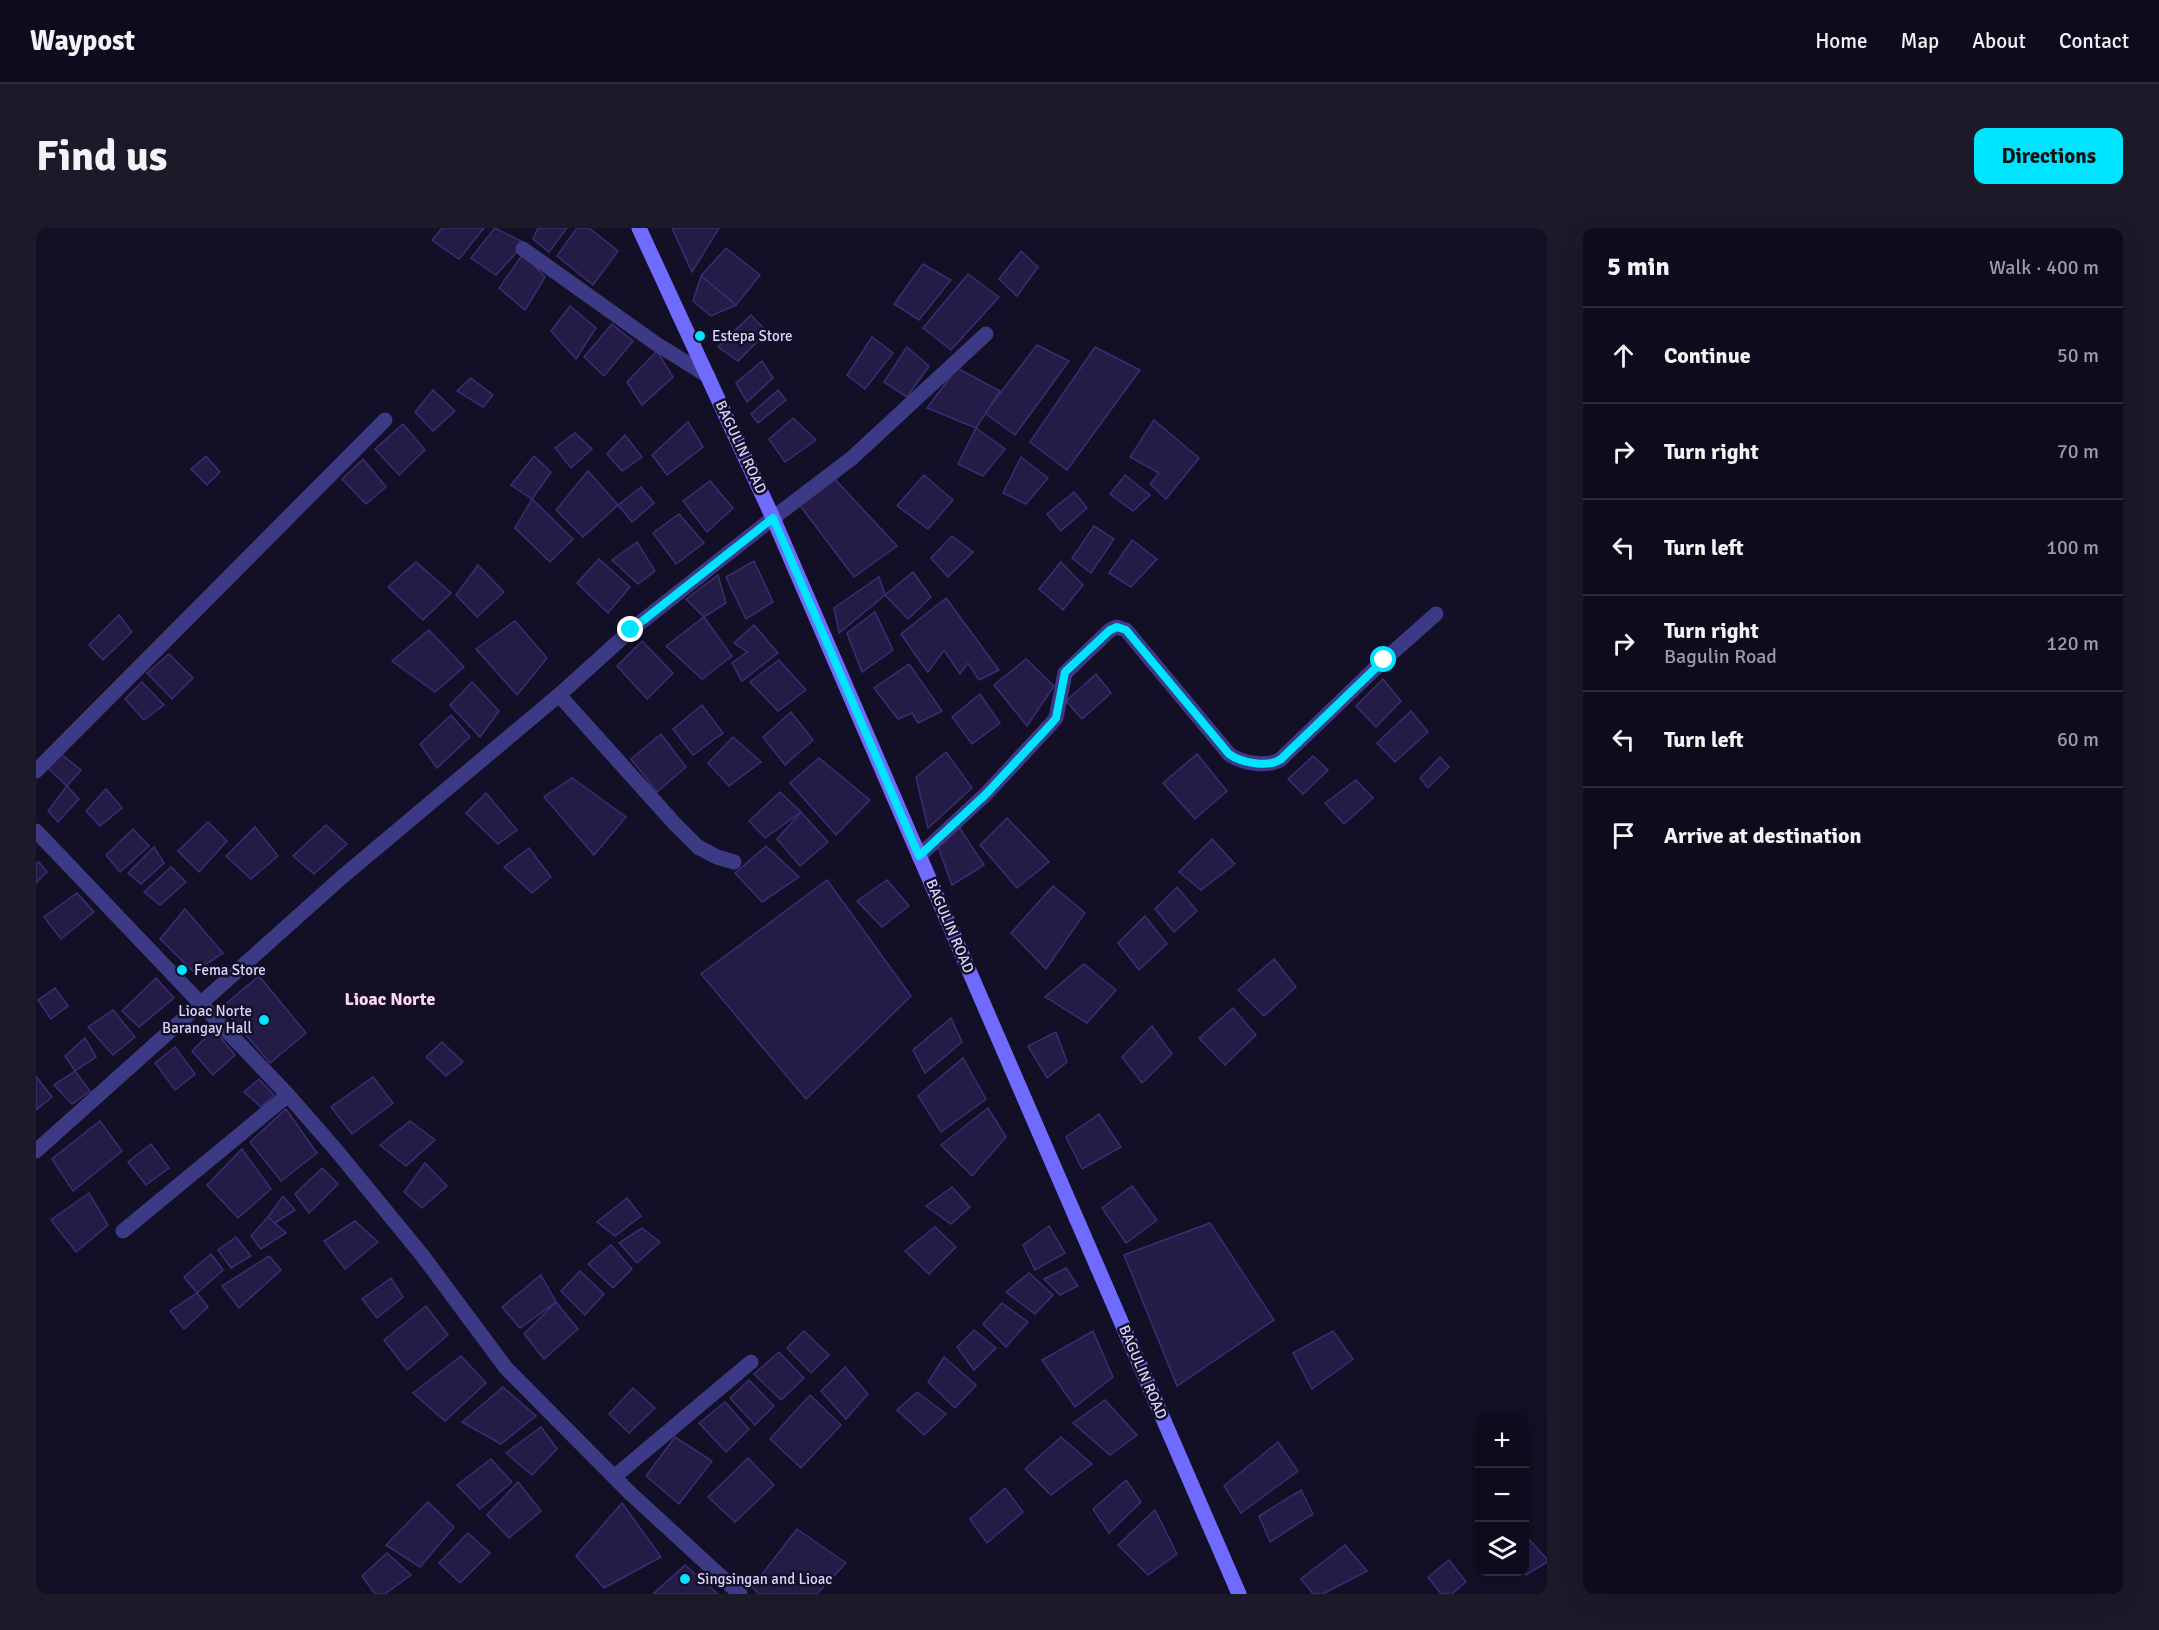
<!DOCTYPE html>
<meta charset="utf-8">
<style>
:root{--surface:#0e0b1c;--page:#1c1929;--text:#f1f3f6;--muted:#9b9ba3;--line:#2e2b3b;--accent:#00e5ff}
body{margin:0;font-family:Signika,sans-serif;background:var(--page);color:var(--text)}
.controls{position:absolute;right:18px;bottom:18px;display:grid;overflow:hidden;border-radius:12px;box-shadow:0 6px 24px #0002}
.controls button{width:54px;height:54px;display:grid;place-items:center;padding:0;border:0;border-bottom:2px solid var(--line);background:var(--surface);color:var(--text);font:30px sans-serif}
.stop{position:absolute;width:18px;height:18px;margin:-14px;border:4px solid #00e5ff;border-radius:50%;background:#fff}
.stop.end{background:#00e5ff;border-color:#fff;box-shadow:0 2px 6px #0008}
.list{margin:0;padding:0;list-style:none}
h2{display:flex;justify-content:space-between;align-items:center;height:78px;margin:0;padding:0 24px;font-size:26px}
h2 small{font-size:20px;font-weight:400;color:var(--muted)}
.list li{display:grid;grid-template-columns:39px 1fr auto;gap:18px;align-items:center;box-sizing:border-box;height:96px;padding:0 24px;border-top:2px solid var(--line)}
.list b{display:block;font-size:22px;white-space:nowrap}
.list p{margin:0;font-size:20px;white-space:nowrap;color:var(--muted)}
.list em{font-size:20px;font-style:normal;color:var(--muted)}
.icon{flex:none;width:33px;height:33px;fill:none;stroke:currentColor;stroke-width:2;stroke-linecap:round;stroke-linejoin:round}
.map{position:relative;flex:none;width:1511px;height:1366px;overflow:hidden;border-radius:12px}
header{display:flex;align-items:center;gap:36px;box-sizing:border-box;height:84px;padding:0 30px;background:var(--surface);border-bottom:2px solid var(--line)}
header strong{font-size:28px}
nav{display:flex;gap:33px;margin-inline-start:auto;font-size:21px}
.intro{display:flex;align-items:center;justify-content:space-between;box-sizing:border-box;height:144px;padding:0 36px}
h1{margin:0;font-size:42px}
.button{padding:15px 27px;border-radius:12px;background:var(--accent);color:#111;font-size:21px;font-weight:700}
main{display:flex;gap:36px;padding:0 36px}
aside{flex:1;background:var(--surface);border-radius:12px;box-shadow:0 6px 24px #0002}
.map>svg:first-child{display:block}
.building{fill:#241b47;stroke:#3b2d73;stroke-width:1.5}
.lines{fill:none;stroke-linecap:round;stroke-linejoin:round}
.minor{stroke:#3d3a85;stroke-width:15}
.tertiary{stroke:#3d3a85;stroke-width:15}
.secondary{stroke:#6f6bff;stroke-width:15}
.route{stroke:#00e5ff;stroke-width:8}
.poi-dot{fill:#00e5ff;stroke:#130f26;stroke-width:2}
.labels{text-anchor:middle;stroke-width:5;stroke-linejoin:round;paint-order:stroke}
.poi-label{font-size:15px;fill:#d9d4ff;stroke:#130f26;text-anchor:start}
.street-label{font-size:15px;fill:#d9d4ff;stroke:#130f26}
.quarter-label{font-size:18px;font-weight:bold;fill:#ffd6f0;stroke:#130f26}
</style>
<header>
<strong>Waypost</strong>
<nav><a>Home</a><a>Map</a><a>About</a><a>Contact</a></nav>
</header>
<div class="intro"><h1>Find us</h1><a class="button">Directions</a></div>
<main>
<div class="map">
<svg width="1511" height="1366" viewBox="0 0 1511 1366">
<rect width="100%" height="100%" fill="#130f26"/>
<g class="building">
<path d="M 406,0 L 448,0 L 423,31 L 396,12 Z"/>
<path d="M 459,0 L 489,15 L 460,47 L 435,30 Z"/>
<path d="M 502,0 L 531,0 L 513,24 L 497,11 Z"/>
<path d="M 541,0 L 553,0 L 582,23 L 557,57 L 521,28 Z"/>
<path d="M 636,0 L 683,0 L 656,44 Z"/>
<path d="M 690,20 L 724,47 L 700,77 L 665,48 Z"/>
<path d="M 985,23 L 1002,39 L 981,68 L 963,51 Z"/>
<path d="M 487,26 L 509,49 L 489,82 L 463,60 Z"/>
<path d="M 887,36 L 915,52 L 883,92 L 858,76 Z"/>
<path d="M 932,46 L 963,69 L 915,122 L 887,100 Z"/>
<path d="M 665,48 L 700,77 L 675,88 L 657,73 Z"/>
<path d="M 534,78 L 560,100 L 540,131 L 515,103 Z"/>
<path d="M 715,87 L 731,104 L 702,133 L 682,119 Z"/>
<path d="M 576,96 L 597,113 L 568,148 L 548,129 Z"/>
<path d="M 836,109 L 857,125 L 829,161 L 811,147 Z"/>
<path d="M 1001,117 L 1033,133 L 979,207 L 949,185 Z"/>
<path d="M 871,119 L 893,138 L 871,169 L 848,154 Z"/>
<path d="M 1059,119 L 1104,142 L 1031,242 L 994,214 Z"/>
<path d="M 621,123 L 637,149 L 606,177 L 591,154 Z"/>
<path d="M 726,133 L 737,150 L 711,174 L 700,155 Z"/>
<path d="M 921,140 L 964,163 L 940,200 L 891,180 Z"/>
<path d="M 435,150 L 457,167 L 447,179 L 421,163 Z"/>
<path d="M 397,162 L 419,183 L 397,203 L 379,184 Z"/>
<path d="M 742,162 L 750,172 L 722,195 L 715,186 Z"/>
<path d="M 757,190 L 780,212 L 749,234 L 733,211 Z"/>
<path d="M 1118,192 L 1163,230 L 1130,271 L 1114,256 L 1123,245 L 1094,229 Z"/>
<path d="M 652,194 L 667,219 L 631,247 L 616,227 Z"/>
<path d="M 367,196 L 389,222 L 363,247 L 339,221 Z"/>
<path d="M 940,200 L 969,221 L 947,248 L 922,236 Z"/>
<path d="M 539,205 L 556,221 L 535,240 L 519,220 Z"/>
<path d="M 589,207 L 606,229 L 586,243 L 571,226 Z"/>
<path d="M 170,228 L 184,244 L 171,257 L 155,241 Z"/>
<path d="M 498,228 L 515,244 L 496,271 L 475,257 Z"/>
<path d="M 985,229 L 1012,250 L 990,276 L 967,265 Z"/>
<path d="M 327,231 L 350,259 L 330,276 L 306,251 Z"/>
<path d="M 552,243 L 582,277 L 547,309 L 520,282 Z"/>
<path d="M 795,247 L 861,318 L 818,349 L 762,275 Z"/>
<path d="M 888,247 L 917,272 L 892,301 L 861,278 Z"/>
<path d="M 1089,247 L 1114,267 L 1097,283 L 1074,266 Z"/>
<path d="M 674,253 L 697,280 L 671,304 L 647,273 Z"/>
<path d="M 605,259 L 618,275 L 596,294 L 582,277 Z"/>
<path d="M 1038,264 L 1051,280 L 1025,303 L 1011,286 Z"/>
<path d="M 496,271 L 537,311 L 514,334 L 479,300 Z"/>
<path d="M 643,286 L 668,315 L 640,336 L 617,305 Z"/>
<path d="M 1058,298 L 1078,311 L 1055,345 L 1036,330 Z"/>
<path d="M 916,308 L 937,324 L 912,349 L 895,330 Z"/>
<path d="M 1096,312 L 1121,331 L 1095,359 L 1073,345 Z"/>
<path d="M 601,314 L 619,343 L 602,356 L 576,332 Z"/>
<path d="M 563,331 L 594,359 L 572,385 L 541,355 Z"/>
<path d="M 718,333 L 737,374 L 710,391 L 690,349 Z"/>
<path d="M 380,334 L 415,365 L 387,392 L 352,359 Z"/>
<path d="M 1025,334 L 1047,357 L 1027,382 L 1003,361 Z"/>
<path d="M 442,337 L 468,364 L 441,389 L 420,367 Z"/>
<path d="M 877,344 L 895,369 L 872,391 L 849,367 Z"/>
<path d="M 682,347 L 690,375 L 668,389 L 650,371 Z"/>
<path d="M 843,349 L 849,367 L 803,405 L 798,380 Z"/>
<path d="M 910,370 L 963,442 L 943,452 L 932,435 L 924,446 L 908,422 L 892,444 L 885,435 L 865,406 Z"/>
<path d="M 839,384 L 857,422 L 826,444 L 811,405 Z"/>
<path d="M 83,387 L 96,404 L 67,432 L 53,417 Z"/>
<path d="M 668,389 L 696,428 L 666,451 L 630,418 Z"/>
<path d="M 479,393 L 511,430 L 481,467 L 440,421 Z"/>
<path d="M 718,397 L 742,425 L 706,453 L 696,435 L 711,424 L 698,415 Z"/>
<path d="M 393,402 L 428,439 L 399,464 L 356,433 Z"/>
<path d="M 606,413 L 637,445 L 611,471 L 581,438 Z"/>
<path d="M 133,426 L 157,450 L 136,471 L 111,445 Z"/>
<path d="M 990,431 L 1018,458 L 991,498 L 958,457 Z"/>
<path d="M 743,432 L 770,462 L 742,483 L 714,454 Z"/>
<path d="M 873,436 L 906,483 L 882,495 L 876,485 L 862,491 L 838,460 Z"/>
<path d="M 1060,446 L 1075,465 L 1046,491 L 1030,473 Z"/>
<path d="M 1347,451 L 1365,473 L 1340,499 L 1320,478 Z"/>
<path d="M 106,454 L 128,477 L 108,492 L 89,471 Z"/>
<path d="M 436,454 L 463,483 L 444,509 L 414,477 Z"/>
<path d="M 944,466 L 964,495 L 936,516 L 916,489 Z"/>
<path d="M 666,477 L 687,505 L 657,527 L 637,501 Z"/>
<path d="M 1375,483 L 1392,504 L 1359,534 L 1341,515 Z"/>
<path d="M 755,484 L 777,512 L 749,537 L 727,509 Z"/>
<path d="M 415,487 L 434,509 L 401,540 L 384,516 Z"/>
<path d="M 625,506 L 650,539 L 621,564 L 595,531 Z"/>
<path d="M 697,509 L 725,534 L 693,558 L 672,535 Z"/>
<path d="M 21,523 L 45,542 L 31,558 L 12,540 Z"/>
<path d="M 910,524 L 936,560 L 892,600 L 880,549 Z"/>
<path d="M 1161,526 L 1191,563 L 1159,591 L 1127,555 Z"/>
<path d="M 1277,528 L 1292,542 L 1267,566 L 1252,551 Z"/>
<path d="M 1404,529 L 1413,539 L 1392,560 L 1384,550 Z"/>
<path d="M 783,530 L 834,572 L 800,607 L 754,555 Z"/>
<path d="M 536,550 L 590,589 L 558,627 L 508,569 Z"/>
<path d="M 1320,552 L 1337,570 L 1308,596 L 1289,575 Z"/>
<path d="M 31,558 L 43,571 L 22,594 L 12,583 Z"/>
<path d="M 70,561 L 86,580 L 64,598 L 50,583 Z"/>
<path d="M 744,564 L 765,584 L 729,610 L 713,593 Z"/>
<path d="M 450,565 L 481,602 L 462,616 L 430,585 Z"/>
<path d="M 765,584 L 792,614 L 764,638 L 741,611 Z"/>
<path d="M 971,590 L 1013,634 L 981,660 L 944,617 Z"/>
<path d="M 172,594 L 191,613 L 163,644 L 142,623 Z"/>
<path d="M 921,596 L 948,637 L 916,657 L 900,613 Z"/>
<path d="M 290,597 L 311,616 L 278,646 L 257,628 Z"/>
<path d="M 219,599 L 242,628 L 215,651 L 190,628 Z"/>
<path d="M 97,601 L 113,618 L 84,644 L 70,627 Z"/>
<path d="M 1176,611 L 1199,636 L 1165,662 L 1143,644 Z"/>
<path d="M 730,618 L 763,649 L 726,674 L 699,645 Z"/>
<path d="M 118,619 L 128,635 L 105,656 L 92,645 Z"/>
<path d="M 493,620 L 515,649 L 496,665 L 468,639 Z"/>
<path d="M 3,634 L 11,644 L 0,655 L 0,636 Z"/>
<path d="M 135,639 L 150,654 L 124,677 L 108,664 Z"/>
<path d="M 791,652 L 875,768 L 770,871 L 665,746 Z"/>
<path d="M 851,652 L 873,678 L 846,699 L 821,673 Z"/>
<path d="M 1017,658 L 1049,685 L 1010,741 L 975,705 Z"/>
<path d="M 1141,659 L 1161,683 L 1138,704 L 1119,681 Z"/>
<path d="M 41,665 L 58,684 L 25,711 L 8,689 Z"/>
<path d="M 149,681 L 187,725 L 158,744 L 124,711 Z"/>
<path d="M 1109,688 L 1131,716 L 1103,742 L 1082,715 Z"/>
<path d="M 1238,731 L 1260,759 L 1228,788 L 1202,762 Z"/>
<path d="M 1048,736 L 1080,762 L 1051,795 L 1009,769 Z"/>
<path d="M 223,748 L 270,805 L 234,835 L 186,779 Z"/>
<path d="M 120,750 L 138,770 L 103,799 L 86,783 Z"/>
<path d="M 19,760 L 32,778 L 15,791 L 2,772 Z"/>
<path d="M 1197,780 L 1220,807 L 1189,837 L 1163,810 Z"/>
<path d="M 77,782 L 99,809 L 77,827 L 52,799 Z"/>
<path d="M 915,790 L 926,814 L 889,845 L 877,822 Z"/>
<path d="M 1116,798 L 1136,826 L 1106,855 L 1086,829 Z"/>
<path d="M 178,801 L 199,827 L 177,847 L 156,823 Z"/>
<path d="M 1020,804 L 1031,834 L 1011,850 L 992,818 Z"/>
<path d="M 49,810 L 60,829 L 39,843 L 29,828 Z"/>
<path d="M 406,814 L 427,834 L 410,848 L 390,829 Z"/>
<path d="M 139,819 L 159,846 L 139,862 L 119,835 Z"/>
<path d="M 927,830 L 950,871 L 905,904 L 882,868 Z"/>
<path d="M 39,843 L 54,863 L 36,876 L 18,857 Z"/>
<path d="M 0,848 L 16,869 L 0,882 Z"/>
<path d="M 337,849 L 357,875 L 316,906 L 295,879 Z"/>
<path d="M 223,851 L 238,867 L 225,879 L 208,864 Z"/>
<path d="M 952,880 L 970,909 L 936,948 L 905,917 Z"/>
<path d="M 250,881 L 281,925 L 245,953 L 214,914 Z"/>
<path d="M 1063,886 L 1085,919 L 1046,941 L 1030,909 Z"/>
<path d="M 64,893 L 86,923 L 37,963 L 16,931 Z"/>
<path d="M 374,893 L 399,912 L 370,938 L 344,917 Z"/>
<path d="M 115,916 L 133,940 L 110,957 L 92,934 Z"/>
<path d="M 206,921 L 235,961 L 202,990 L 171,957 Z"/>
<path d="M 389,935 L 411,958 L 386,980 L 368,964 Z"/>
<path d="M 286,940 L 302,956 L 273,985 L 259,966 Z"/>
<path d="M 1096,958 L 1121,992 L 1090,1015 L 1066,980 Z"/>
<path d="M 916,959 L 934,979 L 915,996 L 890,978 Z"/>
<path d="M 53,965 L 72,997 L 40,1024 L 15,992 Z"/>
<path d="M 247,968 L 259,982 L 239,995 L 232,989 Z"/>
<path d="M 591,970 L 605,988 L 579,1008 L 561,994 Z"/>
<path d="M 232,989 L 250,1005 L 225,1021 L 215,1008 Z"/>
<path d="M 319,993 L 342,1014 L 309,1041 L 288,1013 Z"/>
<path d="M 1174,995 L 1238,1092 L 1141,1158 L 1088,1027 Z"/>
<path d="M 1013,998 L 1029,1025 L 999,1042 L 987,1017 Z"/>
<path d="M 899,999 L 920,1019 L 893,1046 L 869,1023 Z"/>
<path d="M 606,1000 L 624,1014 L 601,1035 L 583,1015 Z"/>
<path d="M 200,1009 L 215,1028 L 195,1040 L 182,1022 Z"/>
<path d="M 575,1017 L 596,1041 L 577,1060 L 552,1036 Z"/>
<path d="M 175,1026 L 187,1042 L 161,1065 L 148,1049 Z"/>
<path d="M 233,1028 L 245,1042 L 203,1080 L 186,1058 Z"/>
<path d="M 1030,1040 L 1042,1058 L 1024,1067 L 1008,1051 Z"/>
<path d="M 544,1043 L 568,1066 L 549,1087 L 525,1063 Z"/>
<path d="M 993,1045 L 1017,1067 L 999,1086 L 970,1064 Z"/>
<path d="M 505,1047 L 520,1074 L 484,1100 L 466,1079 Z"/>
<path d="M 355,1050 L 367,1069 L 341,1090 L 326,1071 Z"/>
<path d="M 161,1065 L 172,1079 L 148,1101 L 134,1083 Z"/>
<path d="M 520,1074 L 542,1101 L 508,1131 L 488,1106 Z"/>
<path d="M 966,1075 L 992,1094 L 970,1119 L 947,1096 Z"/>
<path d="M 390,1078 L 412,1107 L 371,1142 L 348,1112 Z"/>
<path d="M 938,1102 L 960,1120 L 938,1142 L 921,1119 Z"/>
<path d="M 768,1103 L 793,1127 L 775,1145 L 751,1120 Z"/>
<path d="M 1057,1103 L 1077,1149 L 1039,1179 L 1006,1132 Z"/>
<path d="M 1297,1103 L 1317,1131 L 1276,1161 L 1257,1125 Z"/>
<path d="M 743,1124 L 768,1150 L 745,1172 L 718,1146 Z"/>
<path d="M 425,1128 L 450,1155 L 409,1193 L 377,1165 Z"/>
<path d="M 908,1129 L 940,1157 L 919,1180 L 892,1154 Z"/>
<path d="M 809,1139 L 832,1166 L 810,1191 L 785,1163 Z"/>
<path d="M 713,1152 L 738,1178 L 719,1197 L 694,1170 Z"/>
<path d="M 467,1159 L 500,1188 L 465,1216 L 426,1194 Z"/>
<path d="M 597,1160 L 619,1180 L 593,1205 L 573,1186 Z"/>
<path d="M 881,1164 L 910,1186 L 888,1207 L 861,1182 Z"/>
<path d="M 774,1167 L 805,1197 L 765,1240 L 734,1211 Z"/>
<path d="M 1069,1172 L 1101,1207 L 1074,1227 L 1037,1195 Z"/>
<path d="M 689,1174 L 713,1201 L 690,1224 L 663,1195 Z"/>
<path d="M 505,1199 L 521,1221 L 496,1247 L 470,1225 Z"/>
<path d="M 639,1209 L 676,1233 L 643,1276 L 610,1248 Z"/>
<path d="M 1025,1209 L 1056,1236 L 1015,1267 L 989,1241 Z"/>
<path d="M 1242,1214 L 1262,1243 L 1205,1285 L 1188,1258 Z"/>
<path d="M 712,1230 L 738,1257 L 699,1294 L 672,1269 Z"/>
<path d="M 455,1231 L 476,1254 L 444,1281 L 421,1257 Z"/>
<path d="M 1090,1252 L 1105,1274 L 1073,1305 L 1057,1281 Z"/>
<path d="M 482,1254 L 505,1283 L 473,1310 L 451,1287 Z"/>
<path d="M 969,1260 L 987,1284 L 951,1315 L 934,1291 Z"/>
<path d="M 1265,1262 L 1277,1286 L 1234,1314 L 1223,1288 Z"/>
<path d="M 392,1274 L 418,1299 L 384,1339 L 350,1317 Z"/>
<path d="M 586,1275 L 625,1329 L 568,1360 L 540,1328 Z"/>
<path d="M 1119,1282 L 1141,1326 L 1112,1347 L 1082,1317 Z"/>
<path d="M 761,1301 L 810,1335 L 781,1366 L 723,1366 L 716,1359 Z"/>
<path d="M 432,1305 L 454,1325 L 424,1355 L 403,1335 Z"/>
<path d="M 1488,1306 L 1511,1331 L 1511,1334 L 1490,1347 L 1487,1344 Z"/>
<path d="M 1309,1317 L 1331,1343 L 1287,1366 L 1277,1366 L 1265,1351 Z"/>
<path d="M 351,1325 L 375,1347 L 349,1366 L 339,1366 L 326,1348 Z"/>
<path d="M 1413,1332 L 1430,1354 L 1416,1366 L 1405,1366 L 1392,1349 Z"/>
<path d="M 649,1337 L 682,1366 L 617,1366 Z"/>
</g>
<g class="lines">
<g class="minor">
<path d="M 487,21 L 619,115 L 672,148"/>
<path d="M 737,290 L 816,230 L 950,106"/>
<path d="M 523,467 L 638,595 L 662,619 L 681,629 L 698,634"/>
<path d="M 0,543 L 349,192"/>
<path d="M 0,603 L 252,867 L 300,922 L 386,1027 L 470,1140 L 594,1265 L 704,1366"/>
<path d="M 883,628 L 949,567 L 1015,496 L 1020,490 L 1029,445 L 1074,402 L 1081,399 L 1090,402 L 1193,526 C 1205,535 1232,540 1245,531 L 1348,432 L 1400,386"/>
<path d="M 87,1003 L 252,867"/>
<path d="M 578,1249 L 715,1134"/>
</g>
<path class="tertiary" d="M 0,923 L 306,649 L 523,467 L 595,402 L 737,290"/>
<path class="secondary" d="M 603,0 L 737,290 L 1203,1366"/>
</g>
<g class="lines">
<path class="route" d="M 595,402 L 737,290 L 883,628 L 949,567 L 1015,496 L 1020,490 L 1029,444 L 1074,402 L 1081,399 L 1090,402 L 1193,526 C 1205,535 1233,540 1245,531 L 1348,432"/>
</g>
<g class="poi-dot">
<circle cx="664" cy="108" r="6"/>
<circle cx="146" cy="742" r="6"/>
<circle cx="228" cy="792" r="6"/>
<circle cx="649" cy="1351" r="6"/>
</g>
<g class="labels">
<g class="poi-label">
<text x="676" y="113">Estepa Store</text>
<text x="158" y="747">Fema Store</text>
<text x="216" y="788" text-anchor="end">Lioac Norte<tspan x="216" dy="17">Barangay Hall</tspan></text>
<text x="661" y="1356">Singsingan and Lioac</text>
</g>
<g class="street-label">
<text transform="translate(705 219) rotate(65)" y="5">BAGULIN ROAD</text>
<text transform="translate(914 698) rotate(67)" y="5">BAGULIN ROAD</text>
<text transform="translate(1107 1144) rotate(67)" y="5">BAGULIN ROAD</text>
</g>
<g class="quarter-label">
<text x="354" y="777">Lioac Norte</text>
</g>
</g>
</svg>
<div class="controls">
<button>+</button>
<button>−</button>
<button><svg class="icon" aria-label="layers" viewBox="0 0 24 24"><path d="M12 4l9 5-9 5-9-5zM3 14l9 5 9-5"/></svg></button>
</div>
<div class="stop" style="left:1348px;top:432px"></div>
<div class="stop end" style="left:595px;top:402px"></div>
</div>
<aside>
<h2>5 min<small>Walk · 400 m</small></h2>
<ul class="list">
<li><svg class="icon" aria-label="ahead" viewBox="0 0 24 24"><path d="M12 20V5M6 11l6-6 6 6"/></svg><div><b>Continue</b></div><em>50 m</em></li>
<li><svg class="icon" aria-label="right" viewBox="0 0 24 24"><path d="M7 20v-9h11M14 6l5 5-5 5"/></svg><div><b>Turn right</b></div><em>70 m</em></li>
<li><svg class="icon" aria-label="left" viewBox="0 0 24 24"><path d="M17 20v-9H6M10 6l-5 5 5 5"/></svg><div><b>Turn left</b></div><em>100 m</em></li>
<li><svg class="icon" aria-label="right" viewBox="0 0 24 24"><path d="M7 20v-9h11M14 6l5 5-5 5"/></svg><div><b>Turn right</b><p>Bagulin Road</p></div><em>120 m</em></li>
<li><svg class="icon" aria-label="left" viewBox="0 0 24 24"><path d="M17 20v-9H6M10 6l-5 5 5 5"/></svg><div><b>Turn left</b></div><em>60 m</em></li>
<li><svg class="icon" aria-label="arrive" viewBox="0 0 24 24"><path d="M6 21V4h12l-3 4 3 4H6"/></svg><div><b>Arrive at destination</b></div></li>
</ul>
</aside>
</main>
